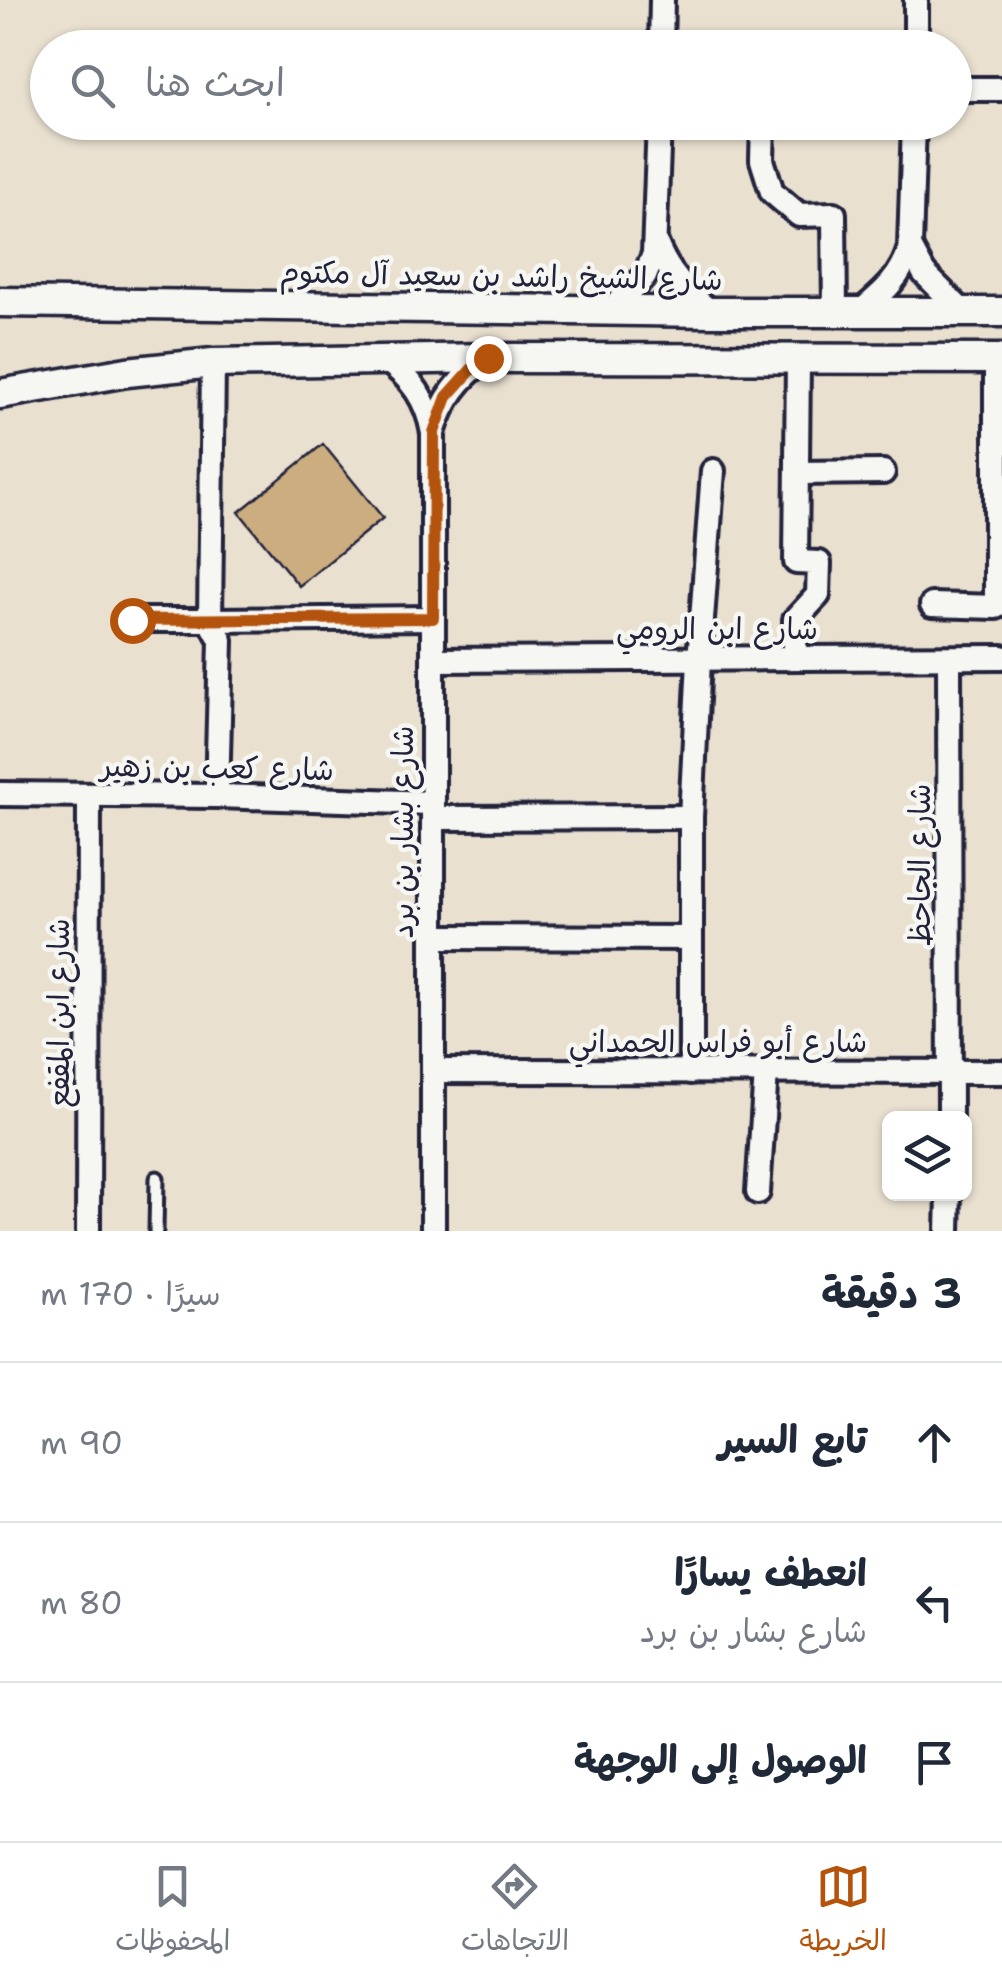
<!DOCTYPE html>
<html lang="ar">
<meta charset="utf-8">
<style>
:root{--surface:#fff;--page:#f6f6f7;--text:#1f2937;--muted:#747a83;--line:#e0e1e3;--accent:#b45309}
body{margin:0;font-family:"Shantell Sans","Playpen Sans Arabic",sans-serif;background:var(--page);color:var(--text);direction:rtl}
.controls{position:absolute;right:30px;bottom:30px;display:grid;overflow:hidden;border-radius:15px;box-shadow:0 2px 8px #0004}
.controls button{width:90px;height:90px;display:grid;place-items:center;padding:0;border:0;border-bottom:2px solid var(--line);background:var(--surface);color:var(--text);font:50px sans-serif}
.stop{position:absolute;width:30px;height:30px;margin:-22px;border:8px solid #b45309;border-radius:50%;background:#fff}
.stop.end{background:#b45309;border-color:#fff;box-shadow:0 2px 10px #0008}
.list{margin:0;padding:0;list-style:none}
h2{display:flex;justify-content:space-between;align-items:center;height:130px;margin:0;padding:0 40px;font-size:42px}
h2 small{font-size:32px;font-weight:400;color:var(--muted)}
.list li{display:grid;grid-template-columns:65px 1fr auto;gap:30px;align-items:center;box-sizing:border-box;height:160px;padding:0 40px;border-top:2px solid var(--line)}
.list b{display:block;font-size:38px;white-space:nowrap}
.list p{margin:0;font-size:32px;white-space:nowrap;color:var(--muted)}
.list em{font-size:32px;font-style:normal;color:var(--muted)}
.icon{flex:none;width:55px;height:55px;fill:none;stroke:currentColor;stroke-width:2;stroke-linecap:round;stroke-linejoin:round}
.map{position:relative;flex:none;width:1002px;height:1231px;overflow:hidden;direction:ltr}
.search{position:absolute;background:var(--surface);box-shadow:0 2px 8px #0004;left:30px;right:30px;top:30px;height:110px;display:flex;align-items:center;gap:25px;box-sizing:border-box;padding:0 35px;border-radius:55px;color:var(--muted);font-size:38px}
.sheet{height:610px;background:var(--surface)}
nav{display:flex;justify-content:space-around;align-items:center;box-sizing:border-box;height:140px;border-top:2px solid var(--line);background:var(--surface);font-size:28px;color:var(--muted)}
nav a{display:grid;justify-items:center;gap:5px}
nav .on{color:var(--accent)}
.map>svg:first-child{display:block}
.building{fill:#ccad80;stroke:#22223b;stroke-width:2.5}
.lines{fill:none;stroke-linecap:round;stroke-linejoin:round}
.service-casing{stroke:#22223b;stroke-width:19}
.minor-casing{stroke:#22223b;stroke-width:30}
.tertiary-casing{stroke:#22223b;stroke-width:35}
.service{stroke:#f6f6f2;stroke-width:11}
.minor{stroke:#f6f6f2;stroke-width:22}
.tertiary{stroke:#f6f6f2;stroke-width:28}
.route{stroke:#b45309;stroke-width:12}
.labels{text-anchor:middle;stroke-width:9;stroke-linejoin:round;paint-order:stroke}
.street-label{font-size:30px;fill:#22223b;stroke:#f6f6f2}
</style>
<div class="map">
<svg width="1002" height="1231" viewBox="0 0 1002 1231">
<rect width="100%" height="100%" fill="#e9e0d0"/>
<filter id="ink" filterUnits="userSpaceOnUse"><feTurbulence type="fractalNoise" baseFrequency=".01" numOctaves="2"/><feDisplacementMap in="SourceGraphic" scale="20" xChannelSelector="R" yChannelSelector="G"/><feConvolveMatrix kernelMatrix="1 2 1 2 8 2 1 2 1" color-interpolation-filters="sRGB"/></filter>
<g filter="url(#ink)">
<path class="building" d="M 323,444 L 383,518 L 299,586 L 239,512 Z"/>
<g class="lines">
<g class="service-casing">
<path id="service" d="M 156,1231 L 157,1178"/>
</g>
<g class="minor-casing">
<g id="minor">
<path d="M 661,48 L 662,0"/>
<path d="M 916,48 L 916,0"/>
<path d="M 954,89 L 1002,89"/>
<path d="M 763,122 L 762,160 L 772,192 L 799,215 L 834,214 L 835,312"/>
<path d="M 656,243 C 668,273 685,292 711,312"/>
<path d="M 910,247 L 924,273 L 963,312"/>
<path d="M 609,311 L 645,276 L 654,254 L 659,122"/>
<path d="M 860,312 C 883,293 902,277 910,247 L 914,122"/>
<path d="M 384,359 C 412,378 427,400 433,433 L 433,1231"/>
<path d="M 213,363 L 210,620 L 433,618"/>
<path d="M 433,433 C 443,400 459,377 488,358"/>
<path d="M 797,473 L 883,472"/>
<path d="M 932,605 L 996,607 L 996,359"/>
<path d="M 132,620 L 210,620 L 221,640 L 217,796"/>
<path d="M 795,658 L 795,620 L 818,595 L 819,563 L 796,562 L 798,360"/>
<path d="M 949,658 L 950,1118"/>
<path d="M 433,660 L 1002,657"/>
<path d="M 0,794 L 217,796 L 433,803"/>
<path d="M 433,818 L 691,817"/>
<path d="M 433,937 L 691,938"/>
<path d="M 433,1071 L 1002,1072"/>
<path d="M 691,1072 L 691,817 L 699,660 L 713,471"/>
<path d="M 758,1192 L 766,1072"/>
<path d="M 88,1231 L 89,796"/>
<path d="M 948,1231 L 949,1194"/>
</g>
</g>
<g class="tertiary-casing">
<g id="tertiary">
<path d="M 0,302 L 711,312 L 1002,312"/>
<path d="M 0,394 L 127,372 L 213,363 L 488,358 L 1002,359"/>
</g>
</g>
<use href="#service" class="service"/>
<use href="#minor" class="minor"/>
<use href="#tertiary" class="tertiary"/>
</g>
</g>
<g class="lines" filter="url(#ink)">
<path class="route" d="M 132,620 L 433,618 L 434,432 L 447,397 L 472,369 L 488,358"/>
</g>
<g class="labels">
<g class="street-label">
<text transform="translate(501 276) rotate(1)" y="10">شارع الشيخ راشد بن سعيد آل مكتوم</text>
<text x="717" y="639">شارع ابن الرومي</text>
<text transform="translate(217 768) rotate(1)" y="10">شارع كعب بن زهير</text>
<text transform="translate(403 832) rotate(-90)" y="10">شارع بشار بن برد</text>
<text transform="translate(920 865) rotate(-90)" y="10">شارع الجاحظ</text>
<text transform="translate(59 1013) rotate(-90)" y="10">شارع ابن المقفع</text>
<text x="718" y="1052">شارع أبو فراس الحمداني</text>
</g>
</g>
</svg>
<div class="controls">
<button><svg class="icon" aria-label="layers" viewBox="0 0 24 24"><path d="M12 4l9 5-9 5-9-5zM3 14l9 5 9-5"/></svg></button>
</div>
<div class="stop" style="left:132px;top:620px"></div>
<div class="stop end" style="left:488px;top:358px"></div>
<div class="search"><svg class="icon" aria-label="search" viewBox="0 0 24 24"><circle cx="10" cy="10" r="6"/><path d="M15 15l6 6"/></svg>ابحث هنا</div>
</div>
<section class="sheet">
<h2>3 دقيقة<small>سيرًا · 170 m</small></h2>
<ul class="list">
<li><svg class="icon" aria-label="ahead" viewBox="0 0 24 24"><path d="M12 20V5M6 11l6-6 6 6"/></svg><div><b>تابع السير</b></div><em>90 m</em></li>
<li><svg class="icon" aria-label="left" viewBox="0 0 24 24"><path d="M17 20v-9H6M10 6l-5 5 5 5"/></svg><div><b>انعطف يسارًا</b><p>شارع بشار بن برد</p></div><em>80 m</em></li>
<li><svg class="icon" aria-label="arrive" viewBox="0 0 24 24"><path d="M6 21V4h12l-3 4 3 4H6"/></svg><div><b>الوصول إلى الوجهة</b></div></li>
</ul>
</section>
<nav>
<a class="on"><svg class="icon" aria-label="map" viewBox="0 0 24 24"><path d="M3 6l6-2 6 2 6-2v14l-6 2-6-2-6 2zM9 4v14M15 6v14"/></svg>الخريطة</a>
<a><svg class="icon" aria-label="directions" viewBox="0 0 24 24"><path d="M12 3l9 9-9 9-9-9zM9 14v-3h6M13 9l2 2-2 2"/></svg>الاتجاهات</a>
<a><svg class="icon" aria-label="saved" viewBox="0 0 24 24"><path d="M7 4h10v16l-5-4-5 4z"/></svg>المحفوظات</a>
</nav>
